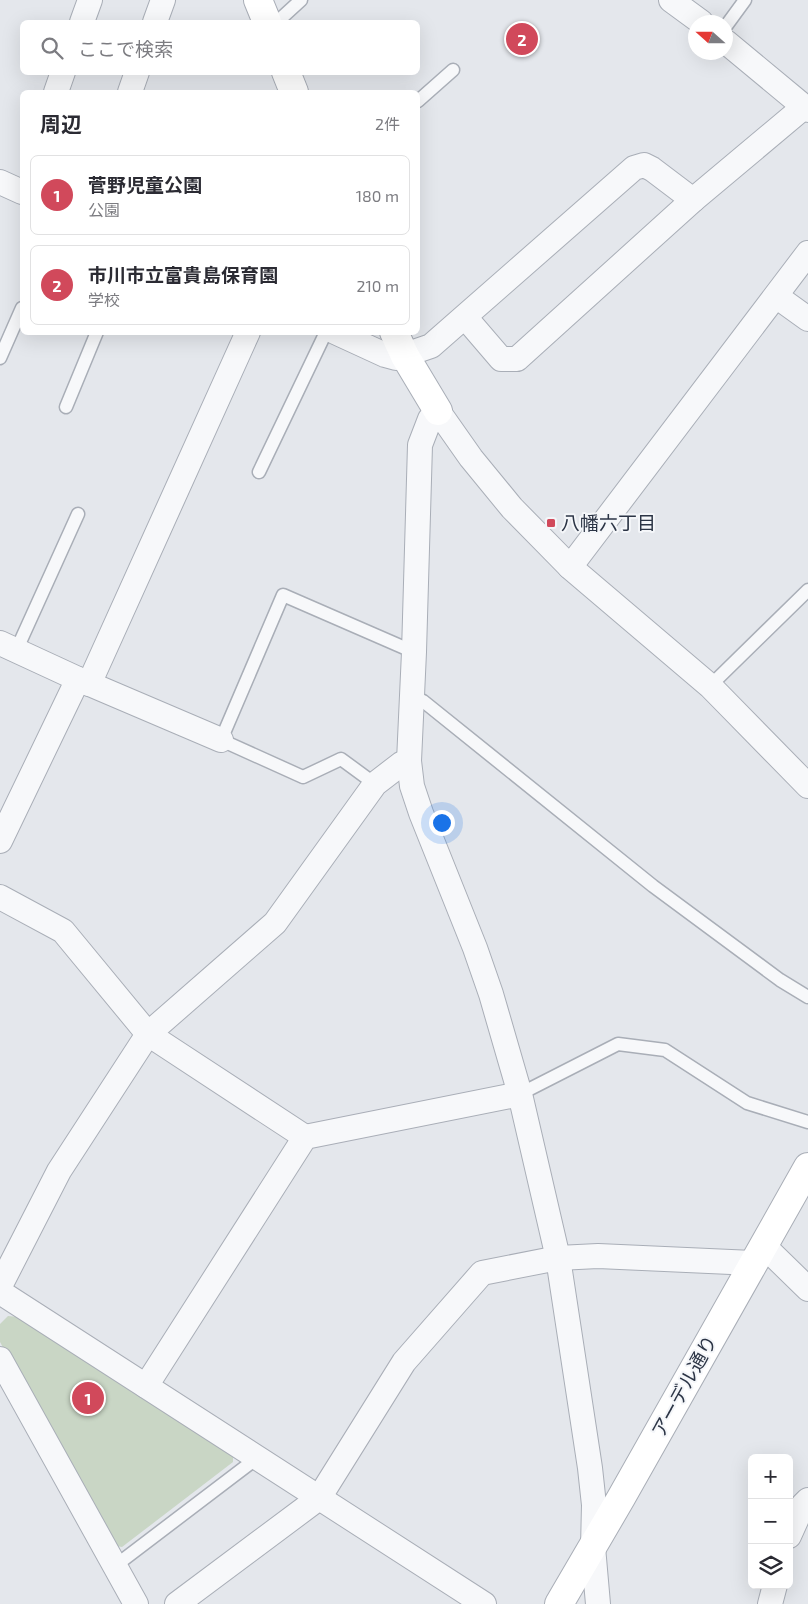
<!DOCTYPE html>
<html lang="ja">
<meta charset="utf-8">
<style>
:root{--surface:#fff;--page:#f2f2f3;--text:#2b2b33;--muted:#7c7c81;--line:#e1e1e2;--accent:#d1495b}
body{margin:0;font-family:"Exo 2","Noto Sans JP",sans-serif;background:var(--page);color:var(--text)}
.controls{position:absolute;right:15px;bottom:15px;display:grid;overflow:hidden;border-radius:8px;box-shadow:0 5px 20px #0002}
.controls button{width:45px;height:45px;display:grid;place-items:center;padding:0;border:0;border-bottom:1px solid var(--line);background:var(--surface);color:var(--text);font:25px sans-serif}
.compass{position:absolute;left:688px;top:15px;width:45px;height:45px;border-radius:50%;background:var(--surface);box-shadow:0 5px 20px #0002;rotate:291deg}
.you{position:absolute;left:441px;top:822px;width:18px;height:18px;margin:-12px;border:4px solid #fff;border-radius:50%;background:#1a73e8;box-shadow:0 0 0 8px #1a73e833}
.badge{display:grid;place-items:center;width:32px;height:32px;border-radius:50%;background:var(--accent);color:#fff;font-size:16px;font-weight:700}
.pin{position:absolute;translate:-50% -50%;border:2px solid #fff;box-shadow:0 1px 5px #0006}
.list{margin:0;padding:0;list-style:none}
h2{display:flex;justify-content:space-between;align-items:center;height:65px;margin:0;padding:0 20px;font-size:21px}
h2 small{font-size:16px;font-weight:400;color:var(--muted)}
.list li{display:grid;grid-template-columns:32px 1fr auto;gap:15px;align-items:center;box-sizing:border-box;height:80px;margin:0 10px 10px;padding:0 10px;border:1px solid var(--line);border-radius:8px}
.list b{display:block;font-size:19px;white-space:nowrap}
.list p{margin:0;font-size:16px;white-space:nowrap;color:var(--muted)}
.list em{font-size:16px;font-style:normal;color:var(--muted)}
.icon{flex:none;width:28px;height:28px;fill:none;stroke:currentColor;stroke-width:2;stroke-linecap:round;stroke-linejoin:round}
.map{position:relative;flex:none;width:808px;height:1604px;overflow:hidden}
.search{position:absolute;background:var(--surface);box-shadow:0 5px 20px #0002;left:20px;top:20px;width:400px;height:55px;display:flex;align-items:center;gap:12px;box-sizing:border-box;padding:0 18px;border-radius:8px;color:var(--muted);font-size:19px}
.panel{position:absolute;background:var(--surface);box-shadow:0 5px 20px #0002;left:20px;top:90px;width:400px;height:245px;border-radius:8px}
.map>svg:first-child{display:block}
.green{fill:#c9d6c5}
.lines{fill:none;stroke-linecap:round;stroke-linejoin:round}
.lane-casing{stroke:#a9aeb7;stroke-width:15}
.street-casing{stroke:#a9aeb7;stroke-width:26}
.secondary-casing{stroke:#a9aeb7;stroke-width:30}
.lane{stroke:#f7f8fa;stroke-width:12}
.street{stroke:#f7f8fa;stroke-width:24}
.secondary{stroke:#fff;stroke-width:28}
.poi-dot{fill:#d1495b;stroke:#f4f6f9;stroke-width:2}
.labels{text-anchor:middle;stroke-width:4;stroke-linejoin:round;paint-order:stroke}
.poi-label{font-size:19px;fill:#2b3445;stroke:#f4f6f9;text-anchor:start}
.street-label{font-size:19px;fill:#2b3445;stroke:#f4f6f9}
</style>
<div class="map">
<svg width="808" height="1604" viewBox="0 0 808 1604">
<rect width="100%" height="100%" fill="#e4e7ec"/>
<path class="green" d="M 8,1316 L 19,1317 L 233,1455 L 233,1462 L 122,1547 L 111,1545 L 0,1342 L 0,1324 Z"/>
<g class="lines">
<g class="lane-casing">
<g id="lane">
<path d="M 277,22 L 301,0"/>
<path d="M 726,26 L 745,0"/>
<path d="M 418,101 L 453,70"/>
<path d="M 0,358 L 22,308"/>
<path d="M 66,407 L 97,332"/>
<path d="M 259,472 L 326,332"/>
<path d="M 16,651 L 78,514"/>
<path d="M 710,686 L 808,590"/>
<path d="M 413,696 L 423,701 L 653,886 L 780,980 L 808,997"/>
<path d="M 375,784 L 341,759 L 303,777 L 221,740 L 283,595 L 414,652"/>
<path d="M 520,1094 L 618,1044 L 665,1050 L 747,1103 L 808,1122"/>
<path d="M 115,1566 L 257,1458"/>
</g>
</g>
<g class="street-casing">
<g id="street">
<path d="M 671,0 L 701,22"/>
<path d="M 82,22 L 90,0"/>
<path d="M 155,22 L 163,0"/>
<path d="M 726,42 L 808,110"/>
<path d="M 56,92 L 63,72"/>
<path d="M 130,92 L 137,72"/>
<path d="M 0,182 L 22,192"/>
<path d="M 776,296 L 808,319"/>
<path d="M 465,317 L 501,359 L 517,359 L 693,200"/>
<path d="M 335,332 L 385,355 L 396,358 L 431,346 L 634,168 L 644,165 L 652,169 L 693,200 L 804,107"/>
<path d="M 570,567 L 808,253"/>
<path d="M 0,643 L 78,679 L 221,740"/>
<path d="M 89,684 L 248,332"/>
<path d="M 0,841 L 78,679"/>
<path d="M 0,897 L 63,931 L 148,1034 L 305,1137"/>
<path d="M 763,1245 L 808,1289"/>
<path d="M 0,1286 L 59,1171 L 148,1034 L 275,923 L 375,784 L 401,764 L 409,761"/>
<path d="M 0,1292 L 484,1604"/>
<path d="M 0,1359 L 136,1604"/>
<path d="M 146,1386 L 305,1137 L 520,1094"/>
<path d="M 789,1536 L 803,1505 L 808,1500"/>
<path d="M 177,1604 L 319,1498 L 404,1362 L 482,1273 L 558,1258 L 598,1256 L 753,1263"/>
<path d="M 598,1604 L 593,1547 L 594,1505 L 590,1468 L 558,1258 L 520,1094 L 491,994 L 475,948 L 421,813 L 412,786 L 409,761 L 414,652 L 420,445 L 430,419 L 438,411 L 471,458 L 512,508 L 570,567 L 710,686 L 808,786"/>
<path d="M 770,1604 L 775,1585"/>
</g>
</g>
<g class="secondary-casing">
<g id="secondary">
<path d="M 258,0 L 267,22"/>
<path d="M 286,72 L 294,92"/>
<path d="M 394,332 L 405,356 L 438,411"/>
<path d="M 559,1604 L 621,1498 L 808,1167"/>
</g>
</g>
<use href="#lane" class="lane"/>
<use href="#street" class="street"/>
<use href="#secondary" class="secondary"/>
</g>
<rect class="poi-dot" x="546" y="518" width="10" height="10" rx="2.5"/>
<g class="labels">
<g class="poi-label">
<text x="561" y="530">八幡六丁目</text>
</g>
<g class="street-label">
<text transform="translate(684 1386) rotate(-61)" y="7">アーデル通り</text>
</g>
</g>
</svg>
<div class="controls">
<button>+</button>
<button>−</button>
<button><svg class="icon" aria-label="layers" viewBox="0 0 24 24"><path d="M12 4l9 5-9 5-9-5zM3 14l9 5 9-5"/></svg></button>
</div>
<svg class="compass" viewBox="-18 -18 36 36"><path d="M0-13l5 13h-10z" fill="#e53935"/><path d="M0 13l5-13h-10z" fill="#7c7c81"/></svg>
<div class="you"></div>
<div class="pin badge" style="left:88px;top:1398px">1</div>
<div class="pin badge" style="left:522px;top:39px">2</div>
<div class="search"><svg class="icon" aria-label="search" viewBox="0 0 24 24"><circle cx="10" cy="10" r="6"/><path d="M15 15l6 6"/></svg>ここで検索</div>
<section class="panel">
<h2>周辺<small>2件</small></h2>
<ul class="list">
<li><span class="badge">1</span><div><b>菅野児童公園</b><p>公園</p></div><em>180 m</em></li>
<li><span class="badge">2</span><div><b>市川市立富貴島保育園</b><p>学校</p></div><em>210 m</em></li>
</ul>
</section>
</div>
